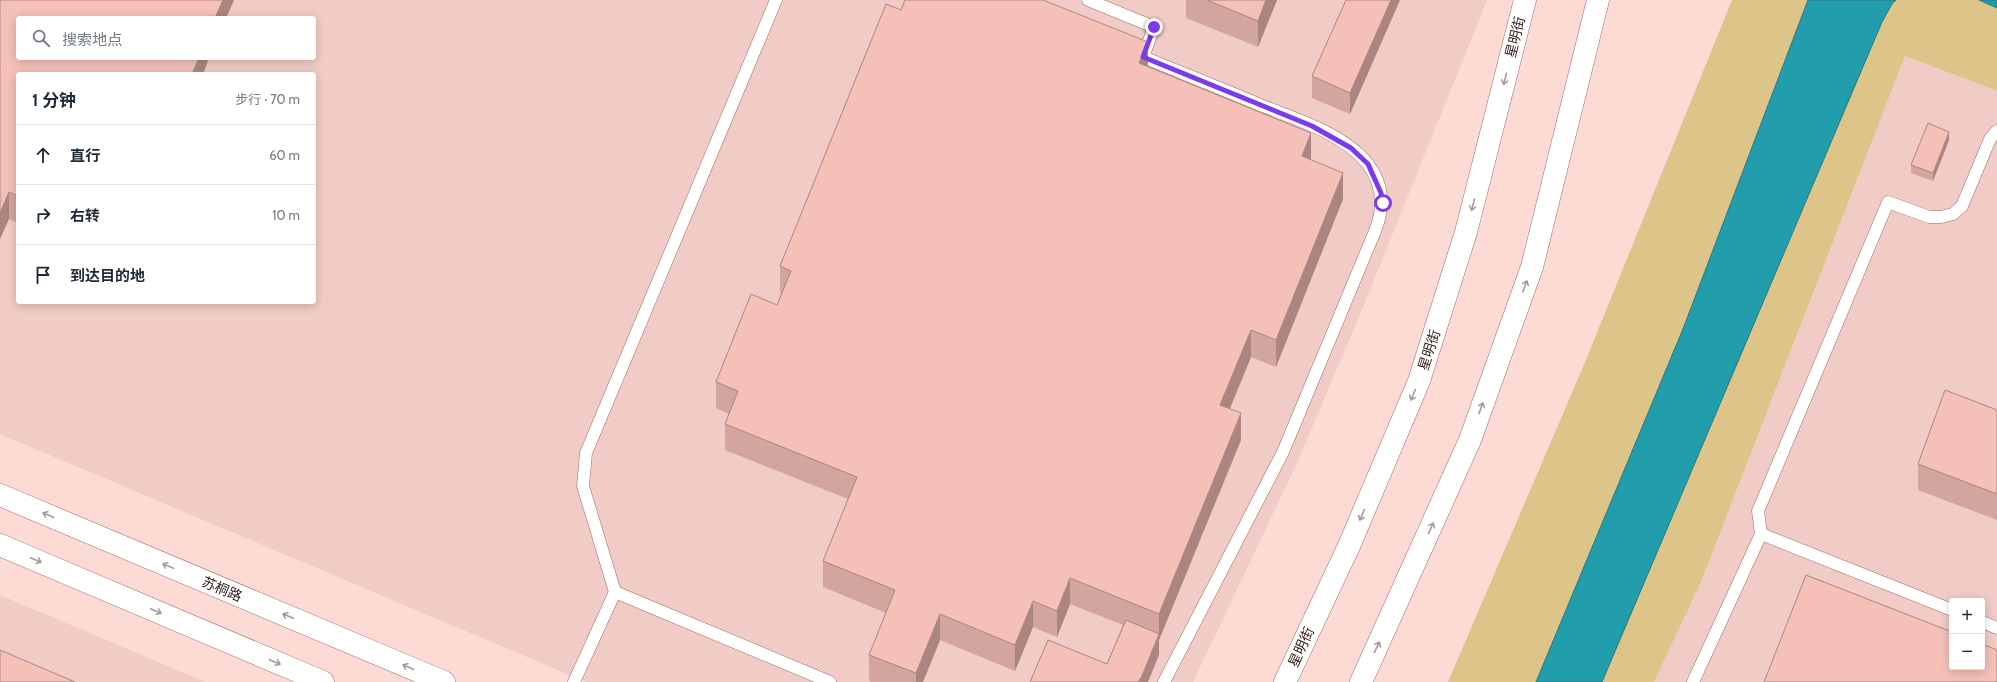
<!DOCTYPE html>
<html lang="zh">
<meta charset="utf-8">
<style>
:root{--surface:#fff;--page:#f6f6f7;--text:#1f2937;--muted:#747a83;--line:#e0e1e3}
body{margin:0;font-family:Cabin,"Noto Sans SC",sans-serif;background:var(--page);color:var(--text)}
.controls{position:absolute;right:12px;bottom:12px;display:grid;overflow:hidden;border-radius:4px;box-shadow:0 2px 10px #0003}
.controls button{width:36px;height:36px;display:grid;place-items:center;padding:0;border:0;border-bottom:1px solid var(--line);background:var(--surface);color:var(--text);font:20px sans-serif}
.stop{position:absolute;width:12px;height:12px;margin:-9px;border:3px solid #7c3aed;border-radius:50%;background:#fff}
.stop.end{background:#7c3aed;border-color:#fff;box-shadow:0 1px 4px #0008}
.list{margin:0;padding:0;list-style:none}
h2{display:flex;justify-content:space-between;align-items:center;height:52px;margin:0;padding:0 16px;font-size:17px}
h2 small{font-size:13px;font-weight:400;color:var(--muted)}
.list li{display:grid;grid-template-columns:26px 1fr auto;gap:12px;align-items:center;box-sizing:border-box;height:60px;padding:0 16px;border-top:1px solid var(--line)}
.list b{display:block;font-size:15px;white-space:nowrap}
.list em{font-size:13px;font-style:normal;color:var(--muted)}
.icon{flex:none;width:22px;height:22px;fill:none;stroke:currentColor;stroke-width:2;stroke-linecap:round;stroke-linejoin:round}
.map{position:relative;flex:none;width:1997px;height:682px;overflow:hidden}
.search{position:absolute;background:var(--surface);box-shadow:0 2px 10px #0003;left:16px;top:16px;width:300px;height:44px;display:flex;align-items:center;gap:10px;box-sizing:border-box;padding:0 14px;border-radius:4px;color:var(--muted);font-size:15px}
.panel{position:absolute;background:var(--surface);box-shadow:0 2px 10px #0003;left:16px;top:72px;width:300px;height:232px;border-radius:4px}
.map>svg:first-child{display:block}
.built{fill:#f1cbc5;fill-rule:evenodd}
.green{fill:#ddc58a}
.water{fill:#229dac;stroke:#287881}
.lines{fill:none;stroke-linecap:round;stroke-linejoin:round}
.lane-casing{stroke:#9d6b64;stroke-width:13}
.secondary-casing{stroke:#9d6b64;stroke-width:23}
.primary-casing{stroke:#9d6b64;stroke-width:23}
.lane{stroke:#fff;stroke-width:12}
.secondary{stroke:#fff;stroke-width:22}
.primary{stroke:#fff;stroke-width:22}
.wall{fill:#d2a59e}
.shaded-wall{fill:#ab8681}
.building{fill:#f4c0b8;stroke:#ab8681}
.oneway{stroke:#a49b9a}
.route{stroke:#7c3aed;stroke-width:5}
.labels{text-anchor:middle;stroke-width:3;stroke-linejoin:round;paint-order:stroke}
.street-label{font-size:14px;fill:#35201e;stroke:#fff}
</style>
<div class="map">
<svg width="1997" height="682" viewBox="0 0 1997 682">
<rect width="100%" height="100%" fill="#fddbd5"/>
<g class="built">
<path d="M 0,0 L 1487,0 L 1364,305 L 1297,463 L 1193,682 L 586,682 L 0,434 ZM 18,18 L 314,18 L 314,58 L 18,58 ZM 18,74 L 314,74 L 314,302 L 18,302 Z"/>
<path d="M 1905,56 L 1997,91 L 1997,682 L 1654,682 L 1701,582 ZM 1952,601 L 1982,601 L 1982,667 L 1952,667 Z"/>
<path d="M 0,595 L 205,682 L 0,682 Z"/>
</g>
<g class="green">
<path d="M 1732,0 L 1808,0 L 1683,329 L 1536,682 L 1448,682 L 1583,367 Z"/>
<path d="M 1896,0 L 1979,0 L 1997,8 L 1997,91 L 1905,56 L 1701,582 L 1654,682 L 1602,682 L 1882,22 L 1892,4 Z"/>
</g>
<g class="water">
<path d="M 1808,0 L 1896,0 L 1892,4 L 1882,22 L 1602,682 L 1536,682 L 1683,329 Z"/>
<path d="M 1979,0 L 1997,0 L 1997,8 Z"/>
</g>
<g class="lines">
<g class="lane-casing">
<g id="lane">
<path d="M 1088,0 L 1154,27 L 1143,57 C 1182,73 1220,88 1258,104 C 1293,118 1343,133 1367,163 C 1383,184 1385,207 1375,231 L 1283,452 L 1164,682"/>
<path d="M 1761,534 L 1952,610"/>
<path d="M 615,592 L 830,682"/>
<path d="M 1982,622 L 1997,628"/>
<path d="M 574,682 L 615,592 L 583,486 L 586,453 L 776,0"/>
<path d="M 1693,682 L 1761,534 L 1758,511 L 1888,202 L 1929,217 L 1941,217 L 1953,214 L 1962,206 L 1990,139 L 1997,131"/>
</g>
</g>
<g class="secondary-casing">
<g id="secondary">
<path d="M 0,495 L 444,682"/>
<path d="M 0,545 L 323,682"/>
</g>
</g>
<g class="primary-casing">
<g id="primary">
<path d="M 1285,682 L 1349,546 L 1419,381 L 1466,232 L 1525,0"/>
<path d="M 1361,682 L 1470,440 L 1532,267 L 1598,0"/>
</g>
</g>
<use href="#lane" class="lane"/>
<use href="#secondary" class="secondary"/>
<use href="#primary" class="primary"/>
</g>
<g class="wall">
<path d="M 0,0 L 234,0 L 226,18 L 18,18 L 18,58 L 209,58 L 203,74 L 18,74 L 18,223 L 9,219 L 0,239 Z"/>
<path d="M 1186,0 L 1277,0 L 1258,47 L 1186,18 Z"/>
<path d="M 1400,0 L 1350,114 L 1312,98 L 1312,76 Z"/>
<path d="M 901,10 L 1148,67 L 1311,160 L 1343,199 L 1276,367 L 1251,357 L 1230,409 L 1241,440 L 1159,640 L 1159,655 L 1107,664 L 1123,625 L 1070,604 L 1057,637 L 1033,627 L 1015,671 L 940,640 L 923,682 L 871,682 L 869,681 L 869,655 L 886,613 L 823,587 L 823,561 L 848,499 L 725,450 L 725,424 L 729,414 L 716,408 L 716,382 L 777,305 L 782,293 L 780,293 L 780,266 Z"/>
<path d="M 1949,140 L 1933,181 L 1911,173 L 1911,165 Z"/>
<path d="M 1997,410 L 1997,520 L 1918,490 L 1918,464 Z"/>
</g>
<g class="shaded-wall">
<path d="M 223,0 L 234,0 L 226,18 L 215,18 Z"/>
<path d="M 1266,0 L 1277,0 L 1258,47 L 1258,21 Z"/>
<path d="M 1391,0 L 1400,0 L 1350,114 L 1350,93 Z"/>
<path d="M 1148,42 L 1148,68 L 1139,63 Z"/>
<path d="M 199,58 L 209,58 L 203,74 L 192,74 Z"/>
<path d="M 1949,132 L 1949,140 L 1933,181 L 1933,173 Z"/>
<path d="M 1311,133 L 1311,159 L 1302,182 L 1302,156 Z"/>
<path d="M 1343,173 L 1343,199 L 1276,367 L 1276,340 Z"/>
<path d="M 9,192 L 9,219 L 0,239 L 0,213 Z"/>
<path d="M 1251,330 L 1251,357 L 1220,432 L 1220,405 Z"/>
<path d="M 1241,413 L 1241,440 L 1159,640 L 1159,614 Z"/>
<path d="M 1070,578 L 1070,604 L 1057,637 L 1057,611 Z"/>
<path d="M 1033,601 L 1033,627 L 1015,671 L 1015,645 Z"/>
<path d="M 940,614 L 940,640 L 923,682 L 916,682 L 916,673 Z"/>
<path d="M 1159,634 L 1159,655 L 1148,682 L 1138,682 Z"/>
</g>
<g class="building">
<path d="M 0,0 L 223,0 L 215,18 L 18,18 L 18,58 L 199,58 L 192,74 L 18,74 L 18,196 L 9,192 L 0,213 Z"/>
<path d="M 905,0 L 1043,0 L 1148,42 L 1139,63 L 1311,133 L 1302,156 L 1343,173 L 1276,340 L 1251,330 L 1220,405 L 1241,413 L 1159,614 L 1070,578 L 1057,611 L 1033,601 L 1015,645 L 940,614 L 916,673 L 869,655 L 895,590 L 823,561 L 857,477 L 725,424 L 738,391 L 716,382 L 751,294 L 777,305 L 791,271 L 780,266 L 886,4 L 901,10 Z"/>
<path d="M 1207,0 L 1266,0 L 1258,21 Z"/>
<path d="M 1346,0 L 1391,0 L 1350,93 L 1312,76 Z"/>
<path d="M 1928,123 L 1949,132 L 1933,173 L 1911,165 Z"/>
<path d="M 1945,390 L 1997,410 L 1997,494 L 1918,464 Z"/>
<path d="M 1806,575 L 1952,632 L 1952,667 L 1982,667 L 1982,644 L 1997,650 L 1997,682 L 1764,682 Z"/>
<path d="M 1126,620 L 1159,634 L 1142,676 L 1138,682 L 1030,682 L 1048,640 L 1107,664 Z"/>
<path d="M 0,650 L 75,682 L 0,682 Z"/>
</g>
<defs><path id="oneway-shaft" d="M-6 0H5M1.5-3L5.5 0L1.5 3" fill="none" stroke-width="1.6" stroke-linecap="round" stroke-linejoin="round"/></defs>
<g class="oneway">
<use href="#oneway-shaft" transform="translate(1505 79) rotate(104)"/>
<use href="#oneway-shaft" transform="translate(1473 205) rotate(104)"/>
<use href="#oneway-shaft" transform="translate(1525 286) rotate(-70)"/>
<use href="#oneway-shaft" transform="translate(1413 395) rotate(113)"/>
<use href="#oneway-shaft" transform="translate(1481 408) rotate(-70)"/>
<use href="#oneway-shaft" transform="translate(48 515) rotate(-157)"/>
<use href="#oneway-shaft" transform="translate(1362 515) rotate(113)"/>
<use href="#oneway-shaft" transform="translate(1431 528) rotate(-66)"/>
<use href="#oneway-shaft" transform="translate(36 560) rotate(23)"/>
<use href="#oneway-shaft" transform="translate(168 566) rotate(-157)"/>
<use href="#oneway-shaft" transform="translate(156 611) rotate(23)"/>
<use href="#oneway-shaft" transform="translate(288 616) rotate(-157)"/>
<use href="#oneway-shaft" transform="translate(1377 647) rotate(-65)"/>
<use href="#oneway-shaft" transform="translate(275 662) rotate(23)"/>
<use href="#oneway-shaft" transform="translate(408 667) rotate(-157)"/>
</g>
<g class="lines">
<path class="route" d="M 1154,27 L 1143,57 L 1312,126 L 1351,148 L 1368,164 L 1381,193 L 1383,203"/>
</g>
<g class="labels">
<g class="street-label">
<text transform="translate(1515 37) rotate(-76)" y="5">星明街</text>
<text transform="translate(1429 350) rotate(-72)" y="5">星明街</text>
<text transform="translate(222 589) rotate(23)" y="5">苏桐路</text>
<text transform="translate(1301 647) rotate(-65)" y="5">星明街</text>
</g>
</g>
</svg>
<div class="controls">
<button>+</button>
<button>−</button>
</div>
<div class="stop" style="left:1383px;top:203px"></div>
<div class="stop end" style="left:1154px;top:27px"></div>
<div class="search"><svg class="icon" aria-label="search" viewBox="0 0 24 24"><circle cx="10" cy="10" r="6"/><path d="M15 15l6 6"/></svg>搜索地点</div>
<section class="panel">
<h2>1 分钟<small>步行 · 70 m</small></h2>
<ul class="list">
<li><svg class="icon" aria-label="ahead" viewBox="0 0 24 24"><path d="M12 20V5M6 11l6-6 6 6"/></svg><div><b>直行</b></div><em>60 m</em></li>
<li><svg class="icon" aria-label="right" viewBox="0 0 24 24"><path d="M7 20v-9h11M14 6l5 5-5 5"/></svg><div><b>右转</b></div><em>10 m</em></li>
<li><svg class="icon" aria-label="arrive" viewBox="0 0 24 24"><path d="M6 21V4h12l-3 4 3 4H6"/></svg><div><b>到达目的地</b></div></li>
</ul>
</section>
</div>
